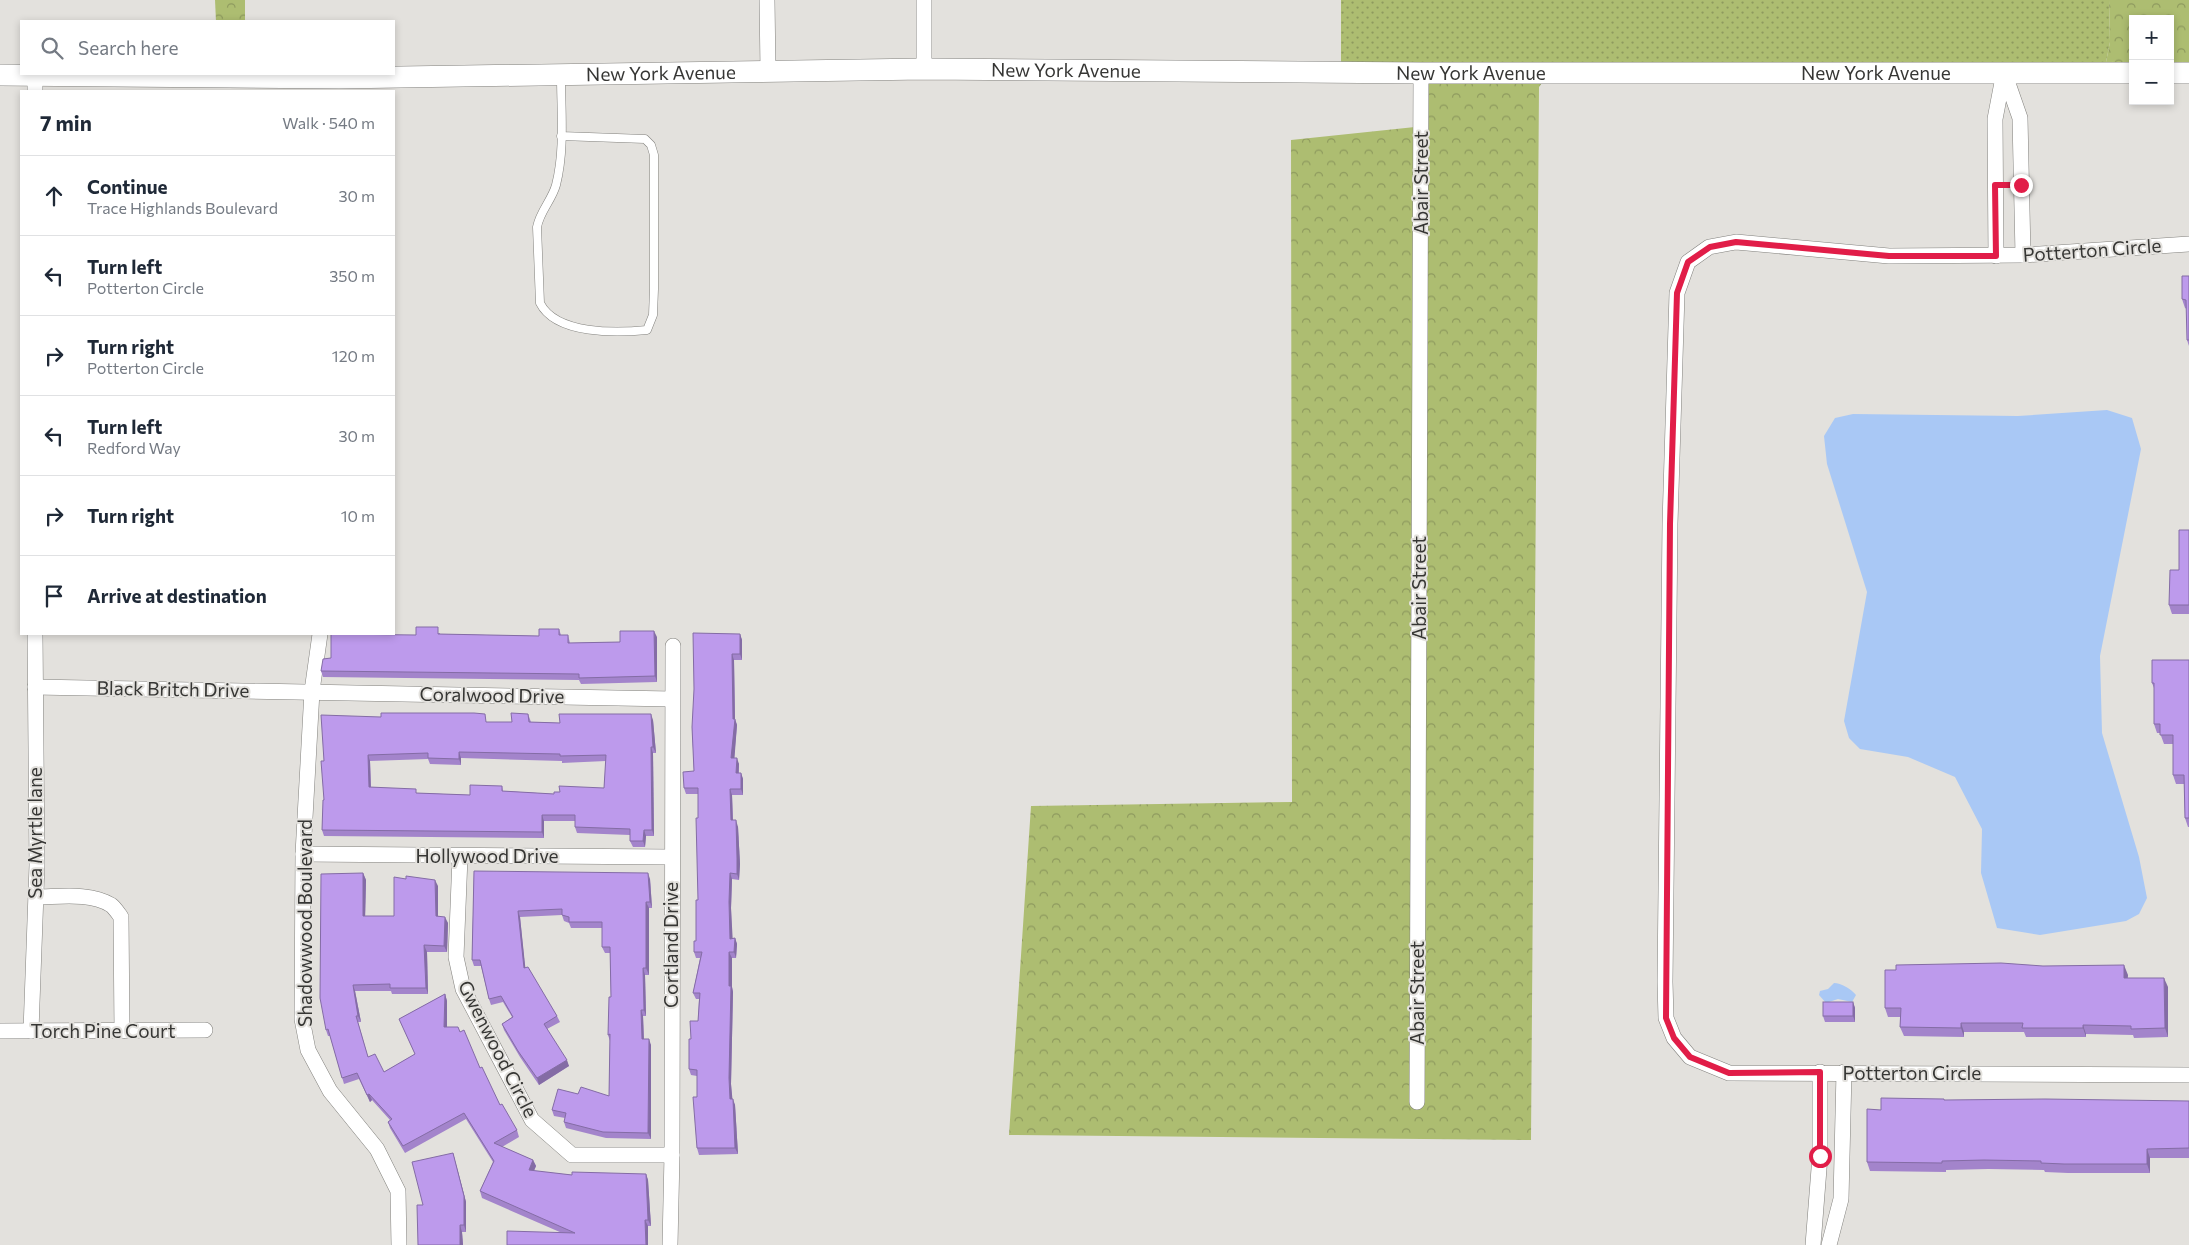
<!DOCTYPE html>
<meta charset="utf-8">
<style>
:root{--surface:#fff;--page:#f2f2f3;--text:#1f2937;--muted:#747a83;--line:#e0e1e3}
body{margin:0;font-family:Commissioner,sans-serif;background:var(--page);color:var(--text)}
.controls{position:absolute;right:15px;top:15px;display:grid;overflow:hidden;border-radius:0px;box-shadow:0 2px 8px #0003}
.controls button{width:45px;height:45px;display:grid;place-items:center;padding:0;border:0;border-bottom:1px solid var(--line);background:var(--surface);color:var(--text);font:25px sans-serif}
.stop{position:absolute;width:15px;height:15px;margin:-11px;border:4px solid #e11d48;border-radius:50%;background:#fff}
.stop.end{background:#e11d48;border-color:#fff;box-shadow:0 1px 5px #0008}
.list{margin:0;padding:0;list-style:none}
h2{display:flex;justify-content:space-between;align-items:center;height:65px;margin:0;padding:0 20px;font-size:21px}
h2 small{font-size:16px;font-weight:400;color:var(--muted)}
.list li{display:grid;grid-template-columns:32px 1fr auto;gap:15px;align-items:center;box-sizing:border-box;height:80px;padding:0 20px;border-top:1px solid var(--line)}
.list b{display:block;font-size:19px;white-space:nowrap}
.list p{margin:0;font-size:16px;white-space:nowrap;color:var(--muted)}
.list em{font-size:16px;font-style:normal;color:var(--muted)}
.icon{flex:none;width:28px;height:28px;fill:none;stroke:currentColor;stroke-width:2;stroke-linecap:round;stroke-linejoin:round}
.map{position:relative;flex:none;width:2189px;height:1245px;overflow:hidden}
.search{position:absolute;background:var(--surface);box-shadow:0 2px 8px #0003;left:20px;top:20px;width:375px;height:55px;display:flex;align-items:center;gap:12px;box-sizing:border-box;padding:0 18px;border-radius:0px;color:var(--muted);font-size:19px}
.panel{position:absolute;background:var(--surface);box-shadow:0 2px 8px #0003;left:20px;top:90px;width:375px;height:545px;border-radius:0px}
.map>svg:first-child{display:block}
.grass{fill:url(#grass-dots)}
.forest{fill:url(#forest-crowns)}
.water{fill:#a9c8f5}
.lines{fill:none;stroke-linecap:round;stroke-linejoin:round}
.lane-casing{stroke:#82817d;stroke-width:9}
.street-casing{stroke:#82817d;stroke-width:16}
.secondary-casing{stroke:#82817d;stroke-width:22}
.lane{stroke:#fff;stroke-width:8}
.street{stroke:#fff;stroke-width:15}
.secondary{stroke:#fff;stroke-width:21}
.wall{fill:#a384cb;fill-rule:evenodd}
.shaded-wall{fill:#846ca5}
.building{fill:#bd9aec;stroke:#846ca5;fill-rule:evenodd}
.route{stroke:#e11d48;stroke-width:6}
.labels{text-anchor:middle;stroke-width:4;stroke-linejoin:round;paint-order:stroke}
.street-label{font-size:19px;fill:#363634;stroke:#e3e1dd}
</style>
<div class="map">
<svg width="2189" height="1245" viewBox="0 0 2189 1245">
<defs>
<pattern id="grass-dots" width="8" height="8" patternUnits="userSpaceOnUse" patternTransform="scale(1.25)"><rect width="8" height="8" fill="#adbd71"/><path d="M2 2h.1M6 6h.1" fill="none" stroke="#8e9a5e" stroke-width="1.8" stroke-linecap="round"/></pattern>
<pattern id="forest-crowns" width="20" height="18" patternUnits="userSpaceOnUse" patternTransform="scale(1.25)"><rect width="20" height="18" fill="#adbd71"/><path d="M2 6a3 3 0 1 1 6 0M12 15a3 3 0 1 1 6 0" fill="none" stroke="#8e9a5e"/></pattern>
</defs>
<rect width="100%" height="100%" fill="#e3e1dd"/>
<path class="grass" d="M 1341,0 L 2109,0 L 2110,42 L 2106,62 L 1341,62 Z"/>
<g class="forest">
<path d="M 215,0 L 245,0 L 245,21 L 216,21 Z"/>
<path d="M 2109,0 L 2189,0 L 2189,62 L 2170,62 L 2170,19 L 2133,19 L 2133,62 L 2106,62 L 2110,42 Z"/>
<path d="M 1413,83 L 1542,83 L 1539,87 L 1531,1140 L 1009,1135 L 1031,806 L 1292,802 L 1291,140 L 1415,127 Z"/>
</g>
<g class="water">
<path d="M 2107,410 L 2132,418 L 2141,449 L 2100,656 L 2102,733 L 2139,857 L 2147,898 L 2139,914 L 2126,921 L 2040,935 L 1997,928 L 1981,873 L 1982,829 L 1955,777 L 1908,757 L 1860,749 L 1849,738 L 1844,721 L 1867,592 L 1827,464 L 1824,436 L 1835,418 L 1853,414 L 2018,416 Z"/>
<path d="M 1834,983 C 1841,983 1851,989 1856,995 L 1852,1002 L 1838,999 L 1826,1003 L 1819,995 L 1820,991 L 1828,989 Z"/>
</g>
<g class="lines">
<g class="lane-casing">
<path id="lane" d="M 561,136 L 645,139 L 651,145 L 654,155 L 654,289 L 653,315 L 647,330 C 617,333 556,335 540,303 L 537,227 C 540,211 552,200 556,185 C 565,150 561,111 561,76"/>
</g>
<g class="street-casing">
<g id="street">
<path d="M 767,0 L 768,70"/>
<path d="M 924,0 L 924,69"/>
<path d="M 35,91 L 35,76"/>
<path d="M 2189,244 L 2023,255 L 1889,256 L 1736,242 L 1709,247 L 1688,262 L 1677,293 L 1670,524 L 1665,982 L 1666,1018 L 1674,1038 L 1690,1057 L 1729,1073 L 2189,1075"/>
<path d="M 1996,256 L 1995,119 L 2004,72 L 2020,118 L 2023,255"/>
<path d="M 320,634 L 312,691 L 303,854 L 302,1019 L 308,1050 L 330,1091 L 377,1149 L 398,1191 L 399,1245"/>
<path d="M 35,687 L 672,699"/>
<path d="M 303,854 L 671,857"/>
<path d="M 460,857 L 456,957 L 463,989 L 532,1120 L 572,1155 L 672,1155"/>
<path d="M 36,897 C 59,897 90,892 111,905 C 115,908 118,913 121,917 L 122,1031"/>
<path d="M 0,1031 L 205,1030"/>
<path d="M 31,1031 L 37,865 L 35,634"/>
<path d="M 1417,1102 L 1421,73"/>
<path d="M 670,1245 L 672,1155 L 673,646"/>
<path d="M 1813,1245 L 1820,1156 L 1820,1072"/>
<path d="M 1829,1245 L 1841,1199 L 1844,1072"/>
</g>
</g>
<g class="secondary-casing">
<g id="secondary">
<path d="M 2170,73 L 2189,73"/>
<path id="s1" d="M 0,75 L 339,78 L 924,69 L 1421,73 L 2133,73"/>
</g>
</g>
<use href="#lane" class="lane"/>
<use href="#street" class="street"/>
<use href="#secondary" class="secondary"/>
</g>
<g class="wall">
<path d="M 2189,276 L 2189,346 L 2187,340 L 2187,309 L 2185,308 L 2182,299 Z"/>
<path d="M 2189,530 L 2189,614 L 2172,614 L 2169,605 L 2179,570 Z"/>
<path d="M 559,629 L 561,635 L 568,635 L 570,643 L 620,642 L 657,637 L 657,682 L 581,684 L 579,680 L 323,677 L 321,671 L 331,658 L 416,635 L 440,633 L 440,634 L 539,636 Z"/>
<path d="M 740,634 L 742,640 L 742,660 L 734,660 L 735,719 L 737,725 L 734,758 L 739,764 L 739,773 L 741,773 L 743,779 L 743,795 L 732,795 L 733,820 L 738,827 L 740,864 L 739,880 L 732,879 L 731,908 L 732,938 L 735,938 L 737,944 L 736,958 L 732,958 L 732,987 L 733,992 L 731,1084 L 732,1099 L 735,1105 L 738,1154 L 699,1155 L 697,1148 L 697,1076 L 691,1075 L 689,1069 L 691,1039 L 698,1021 L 699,999 L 696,999 L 693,993 L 700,958 L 696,958 L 694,952 L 696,941 L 698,900 L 698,794 L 686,794 L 684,788 L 694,771 L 692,727 Z"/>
<path d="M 2189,660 L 2189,827 L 2188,827 L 2185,818 L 2184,784 L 2176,784 L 2173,775 L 2173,744 L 2164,744 L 2160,733 L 2157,733 L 2154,724 L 2154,688 L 2152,683 Z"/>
<path d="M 528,714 L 531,722 L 560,723 L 653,720 L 656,753 L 653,753 L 654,836 L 646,836 L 645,847 L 633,847 L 630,841 L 630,835 L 577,833 L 575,827 L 575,821 L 544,821 L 544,838 L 324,836 L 322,830 L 324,800 L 324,761 L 487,722 L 512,722 ZM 461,758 L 562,761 L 562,763 L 606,761 L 604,788 L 554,794 L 503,791 L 502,786 L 470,795 L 417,793 L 371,787 L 370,761 L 428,759 L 430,764 L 461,765 Z"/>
<path d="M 474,871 L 650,879 L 652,908 L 649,908 L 649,975 L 645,975 L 646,1016 L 643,1016 L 644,1039 L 651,1045 L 651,1139 L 606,1138 L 566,1128 L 564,1122 L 565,1118 L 554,1116 L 552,1110 L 578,1094 L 609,1096 L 610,1041 L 608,1035 L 611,997 L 610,953 L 605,953 L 602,947 L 602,928 L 571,928 L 569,923 L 564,921 L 562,915 L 520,917 L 525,967 L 557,1016 L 560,1022 L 547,1029 L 569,1066 L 539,1085 L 520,1057 L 504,1030 L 502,1024 L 512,1017 L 503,1002 L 491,1005 L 489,999 L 481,966 L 474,966 L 472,960 Z"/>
<path d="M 363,873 L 366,880 L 365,916 L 394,916 L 438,886 L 438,916 L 448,923 L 447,952 L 427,952 L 428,994 L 392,994 L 391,991 L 355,991 L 361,1022 L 358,1022 L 368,1057 L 384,1072 L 415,1054 L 399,1019 L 445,994 L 447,1001 L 447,1027 L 480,1068 L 500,1105 L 517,1130 L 519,1137 L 502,1147 L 533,1160 L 536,1166 L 534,1171 L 572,1175 L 646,1174 L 648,1180 L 651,1226 L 648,1226 L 648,1245 L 507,1245 L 562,1233 L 482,1198 L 480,1191 L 493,1162 L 466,1119 L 405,1153 L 390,1128 L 388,1122 L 390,1120 L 372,1100 L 370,1102 L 359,1079 L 344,1084 L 330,1036 L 328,1036 L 326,1030 Z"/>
<path d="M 2128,975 L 2127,978 L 2168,987 L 2168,1037 L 2134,1038 L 2133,1035 L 2086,1034 L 2086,1037 L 2026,1037 L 2024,1032 L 1964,1032 L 1964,1037 L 1904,1036 L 1900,1027 L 1900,1017 L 1888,1017 L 1885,1008 Z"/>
<path d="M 1853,1002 L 1855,1008 L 1855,1022 L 1825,1022 L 1823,1016 Z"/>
<path d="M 1944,1099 L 1944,1100 L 2189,1101 L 2189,1158 L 2150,1158 L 2150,1173 L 2068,1173 L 2045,1172 L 2044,1170 L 1988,1169 L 1946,1170 L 1946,1172 L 1870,1171 L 1867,1162 L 1881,1110 Z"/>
<path d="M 453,1153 L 466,1202 L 466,1232 L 462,1232 L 463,1245 L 418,1245 L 423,1205 Z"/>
</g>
<g class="shaded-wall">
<path d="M 654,631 L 657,637 L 657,682 L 655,676 Z"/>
<path d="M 740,634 L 742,640 L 742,660 L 740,654 Z"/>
<path d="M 732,654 L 734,660 L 735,720 L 735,719 L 737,725 L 734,764 L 731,758 L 733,719 Z"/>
<path d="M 651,714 L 653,720 L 656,753 L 653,747 Z"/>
<path d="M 651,747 L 653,753 L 654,836 L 652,830 Z"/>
<path d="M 459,752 L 461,758 L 461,765 L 459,759 Z"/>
<path d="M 368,755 L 370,761 L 371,793 L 369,787 Z"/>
<path d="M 737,758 L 739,764 L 738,779 L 736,773 Z"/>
<path d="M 741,773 L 743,779 L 743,795 L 741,789 Z"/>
<path d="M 730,789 L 732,795 L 733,827 L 731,820 Z"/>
<path d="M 542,815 L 544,821 L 544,838 L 542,832 Z"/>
<path d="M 736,820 L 738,827 L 740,864 L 739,880 L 737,874 Z"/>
<path d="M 644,830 L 646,836 L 645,847 L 643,841 Z"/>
<path d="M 363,873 L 366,880 L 365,922 L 363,916 Z"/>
<path d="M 648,873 L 650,879 L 652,908 L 650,902 Z"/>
<path d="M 730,873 L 732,879 L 731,908 L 733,945 L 730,939 L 729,902 Z"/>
<path d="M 435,880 L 438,886 L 438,923 L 436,916 Z"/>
<path d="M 646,902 L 649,908 L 649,975 L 646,968 Z"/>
<path d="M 518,911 L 520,917 L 526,974 L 524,968 Z"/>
<path d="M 445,917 L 448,923 L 447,952 L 444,946 Z"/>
<path d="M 735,938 L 737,944 L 736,958 L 734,952 Z"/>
<path d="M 424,945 L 427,952 L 428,994 L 426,988 Z"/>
<path d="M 729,952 L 732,958 L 732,987 L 733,992 L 731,1084 L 733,1105 L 730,1099 L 729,1078 Z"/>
<path d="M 2124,965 L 2128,975 L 2127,987 L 2124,978 Z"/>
<path d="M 643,968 L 645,975 L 646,1016 L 644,1010 Z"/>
<path d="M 2164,978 L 2168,987 L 2168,1037 L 2165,1028 Z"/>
<path d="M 353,985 L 355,991 L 361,1022 L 358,1016 Z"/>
<path d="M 445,994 L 447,1001 L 447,1033 L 444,1027 Z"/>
<path d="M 1853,1002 L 1855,1008 L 1855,1022 L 1853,1016 Z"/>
<path d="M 641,1010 L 643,1016 L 644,1045 L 642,1039 Z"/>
<path d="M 1961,1023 L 1964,1032 L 1964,1037 L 1961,1028 Z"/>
<path d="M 2083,1025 L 2086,1034 L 2086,1037 L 2083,1028 Z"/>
<path d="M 649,1039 L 651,1045 L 651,1139 L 648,1133 Z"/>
<path d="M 567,1060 L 569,1066 L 539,1085 L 537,1078 Z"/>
<path d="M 369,1094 L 372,1100 L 370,1102 L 367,1095 Z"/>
<path d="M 733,1099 L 735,1105 L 738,1154 L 735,1148 Z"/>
<path d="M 2147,1149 L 2150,1158 L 2150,1173 L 2147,1164 Z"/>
<path d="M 453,1153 L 466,1202 L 466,1232 L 464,1225 Z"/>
<path d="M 533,1160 L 536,1166 L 531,1177 L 529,1170 Z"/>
<path d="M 646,1174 L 648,1180 L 651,1226 L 648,1220 Z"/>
<path d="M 645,1220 L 648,1226 L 648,1245 L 646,1245 Z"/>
<path d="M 460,1225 L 462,1232 L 463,1245 L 460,1245 Z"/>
</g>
<g class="building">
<path d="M 2182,276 L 2189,276 L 2189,340 L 2187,340 L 2186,300 L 2182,299 Z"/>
<path d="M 2179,530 L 2189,530 L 2189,605 L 2169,605 L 2170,570 L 2179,570 Z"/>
<path d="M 416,627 L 438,627 L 438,634 L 539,636 L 539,629 L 559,629 L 559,635 L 568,635 L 568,643 L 620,642 L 620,631 L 654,631 L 655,676 L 579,678 L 579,674 L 321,671 L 323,659 L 331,658 L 331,634 L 416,635 Z"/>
<path d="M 693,633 L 740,634 L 740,654 L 732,654 L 733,719 L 735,719 L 731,758 L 737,758 L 736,773 L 741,773 L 741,789 L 730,789 L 731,820 L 736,820 L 737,858 L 737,874 L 730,873 L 729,902 L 730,939 L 735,938 L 734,952 L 729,952 L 729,986 L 731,986 L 729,1078 L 730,1099 L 733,1099 L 735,1148 L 697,1148 L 693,1097 L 697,1097 L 697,1070 L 689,1069 L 689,1039 L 691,1039 L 690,1021 L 698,1021 L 700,993 L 693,993 L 702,952 L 694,952 L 694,941 L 696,941 L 696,900 L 698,900 L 696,818 L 698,818 L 698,788 L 684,788 L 683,772 L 694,771 L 692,727 L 694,689 Z"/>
<path d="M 2152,660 L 2189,660 L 2189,818 L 2185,818 L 2184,775 L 2173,775 L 2173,735 L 2160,735 L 2160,724 L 2154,724 L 2154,683 L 2152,683 Z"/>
<path d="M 381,713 L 474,713 L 485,714 L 486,722 L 512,722 L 511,713 L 528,714 L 529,722 L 560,723 L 559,714 L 651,714 L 653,747 L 651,747 L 652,830 L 644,830 L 643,841 L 630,841 L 630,829 L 575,827 L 575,815 L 542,815 L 542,832 L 322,830 L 323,800 L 324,800 L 321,761 L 324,761 L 321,715 L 381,717 ZM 459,752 L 560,754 L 560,756 L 606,755 L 604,788 L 559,786 L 560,792 L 554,792 L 554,794 L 502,791 L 502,786 L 470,785 L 470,795 L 416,793 L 416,789 L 369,787 L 368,755 L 428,753 L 428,758 L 459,759 Z"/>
<path d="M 474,871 L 648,873 L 650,902 L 646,902 L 646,968 L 643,968 L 644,1010 L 641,1010 L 642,1039 L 649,1039 L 648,1133 L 603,1132 L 564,1122 L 566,1113 L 552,1110 L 558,1089 L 578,1094 L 581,1087 L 609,1096 L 610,1034 L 608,1035 L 609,997 L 611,997 L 610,947 L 602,947 L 602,922 L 569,922 L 569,917 L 562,915 L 562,909 L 518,911 L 524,968 L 528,967 L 557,1016 L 544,1024 L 567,1060 L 537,1078 L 518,1051 L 502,1024 L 513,1017 L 501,996 L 489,999 L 480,960 L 472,960 Z"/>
<path d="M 363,873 L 363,916 L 394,916 L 394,877 L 406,879 L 406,876 L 435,880 L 436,916 L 445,917 L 444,946 L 424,945 L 426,988 L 390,988 L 390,984 L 353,985 L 358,1016 L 356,1016 L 368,1057 L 375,1054 L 384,1072 L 415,1054 L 399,1019 L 445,994 L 444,1027 L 458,1027 L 460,1032 L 464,1030 L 480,1068 L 482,1067 L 500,1105 L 502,1104 L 517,1130 L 494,1143 L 533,1160 L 529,1170 L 572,1175 L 572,1172 L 646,1174 L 648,1220 L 645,1220 L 646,1245 L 507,1245 L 507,1231 L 575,1233 L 480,1191 L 494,1161 L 464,1113 L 403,1146 L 388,1122 L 392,1119 L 369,1094 L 367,1095 L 357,1073 L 342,1078 L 328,1029 L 326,1030 L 320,998 L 321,874 Z"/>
<path d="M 2001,963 L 2043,966 L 2124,965 L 2124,978 L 2164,978 L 2165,1028 L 2131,1029 L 2131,1026 L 2083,1025 L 2083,1028 L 2022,1028 L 2023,1023 L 1961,1023 L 1961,1028 L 1900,1027 L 1901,1008 L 1885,1008 L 1885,970 L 1896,970 L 1896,965 Z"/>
<rect x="1823" y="1002" width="30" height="14"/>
<path d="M 1881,1098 L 1944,1099 L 1944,1100 L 2045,1099 L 2189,1101 L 2189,1148 L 2147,1149 L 2147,1164 L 2064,1164 L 2041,1163 L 2041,1161 L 1984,1160 L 1942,1161 L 1942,1163 L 1867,1162 L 1867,1109 L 1881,1110 Z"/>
<path d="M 453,1153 L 464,1196 L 464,1225 L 460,1225 L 460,1245 L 418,1245 L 417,1205 L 423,1205 L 412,1162 Z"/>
</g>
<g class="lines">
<path class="route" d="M 1820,1156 L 1820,1072 L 1729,1073 L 1690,1057 L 1674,1038 L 1666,1018 L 1670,524 L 1677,293 L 1688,262 L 1710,247 L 1736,242 L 1889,256 L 1996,256 L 1995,185 L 2021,185"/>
</g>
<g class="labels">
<g class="street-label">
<text dy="7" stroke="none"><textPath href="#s1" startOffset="1066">New York Avenue</textPath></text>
<text dy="7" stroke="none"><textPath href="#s1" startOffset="661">New York Avenue</textPath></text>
<text dy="7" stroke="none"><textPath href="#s1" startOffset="1471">New York Avenue</textPath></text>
<text dy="7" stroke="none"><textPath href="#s1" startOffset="1876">New York Avenue</textPath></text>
<text transform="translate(1421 183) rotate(-90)" y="7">Abair Street</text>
<text transform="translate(2092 250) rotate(-4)" y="7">Potterton Circle</text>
<text transform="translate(1419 588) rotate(-90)" y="7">Abair Street</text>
<text transform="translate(173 689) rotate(1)" y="7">Black Britch Drive</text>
<text transform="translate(492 695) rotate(1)" y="7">Coralwood Drive</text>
<text transform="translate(35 833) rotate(-90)" y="7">Sea Myrtle lane</text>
<text x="487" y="863">Hollywood Drive</text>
<text transform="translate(305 923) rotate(-90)" y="7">Shadowwood Boulevard</text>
<text transform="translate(671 945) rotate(-90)" y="7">Cortland Drive</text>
<text transform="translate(1417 993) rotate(-90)" y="7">Abair Street</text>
<text x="103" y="1038">Torch Pine Court</text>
<text transform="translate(498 1049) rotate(63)" y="7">Gwenwood Circle</text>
<text x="1912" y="1080">Potterton Circle</text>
</g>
</g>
</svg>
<div class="controls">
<button>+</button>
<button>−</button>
</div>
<div class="stop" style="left:1820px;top:1156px"></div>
<div class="stop end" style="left:2021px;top:185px"></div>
<div class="search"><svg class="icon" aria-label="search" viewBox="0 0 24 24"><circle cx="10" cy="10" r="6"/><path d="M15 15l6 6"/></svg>Search here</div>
<section class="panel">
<h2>7 min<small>Walk · 540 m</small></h2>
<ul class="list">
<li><svg class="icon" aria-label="ahead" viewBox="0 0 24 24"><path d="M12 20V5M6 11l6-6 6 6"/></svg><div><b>Continue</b><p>Trace Highlands Boulevard</p></div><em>30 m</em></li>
<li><svg class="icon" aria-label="left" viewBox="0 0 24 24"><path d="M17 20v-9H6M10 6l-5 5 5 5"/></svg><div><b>Turn left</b><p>Potterton Circle</p></div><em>350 m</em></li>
<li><svg class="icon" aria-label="right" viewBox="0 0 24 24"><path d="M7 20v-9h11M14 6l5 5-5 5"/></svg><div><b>Turn right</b><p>Potterton Circle</p></div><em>120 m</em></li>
<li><svg class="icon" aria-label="left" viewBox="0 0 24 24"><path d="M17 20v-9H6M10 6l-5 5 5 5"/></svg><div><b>Turn left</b><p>Redford Way</p></div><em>30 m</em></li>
<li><svg class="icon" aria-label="right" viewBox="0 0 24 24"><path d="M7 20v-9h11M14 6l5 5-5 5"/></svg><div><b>Turn right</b></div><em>10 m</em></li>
<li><svg class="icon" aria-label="arrive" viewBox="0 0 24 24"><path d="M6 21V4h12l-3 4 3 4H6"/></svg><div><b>Arrive at destination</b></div></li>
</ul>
</section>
</div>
